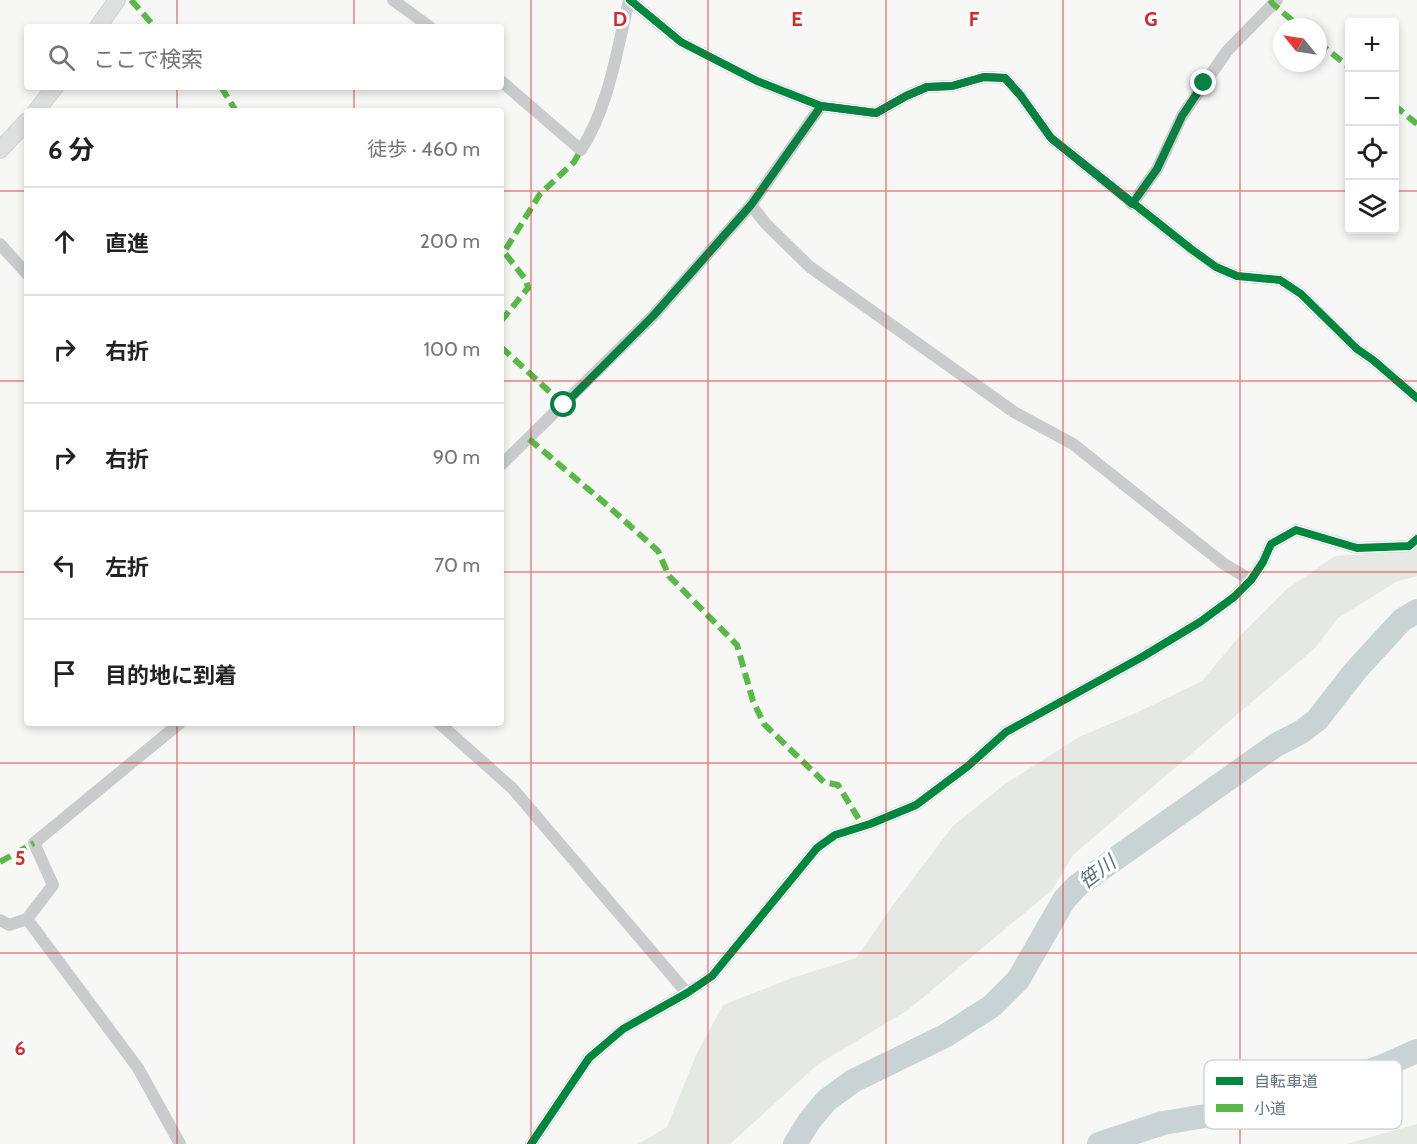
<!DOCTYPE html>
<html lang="ja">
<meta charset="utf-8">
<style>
:root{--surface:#fff;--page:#f2f2f2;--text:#222;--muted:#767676;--line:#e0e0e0}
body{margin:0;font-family:Cabin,"Noto Sans JP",sans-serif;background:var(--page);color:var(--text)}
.controls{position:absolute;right:18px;top:18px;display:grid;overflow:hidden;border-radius:6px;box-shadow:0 3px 9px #0003}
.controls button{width:54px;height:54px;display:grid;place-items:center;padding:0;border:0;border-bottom:2px solid var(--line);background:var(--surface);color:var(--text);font:30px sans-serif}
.compass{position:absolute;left:1273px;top:18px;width:54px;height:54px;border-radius:50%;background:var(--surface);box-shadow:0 3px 9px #0003;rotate:300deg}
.stop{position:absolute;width:18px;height:18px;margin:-14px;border:4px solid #0b8043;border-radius:50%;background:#fff}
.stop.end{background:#0b8043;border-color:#fff;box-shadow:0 2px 6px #0008}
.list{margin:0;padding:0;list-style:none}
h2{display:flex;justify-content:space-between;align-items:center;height:78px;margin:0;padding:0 24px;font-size:26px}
h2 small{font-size:20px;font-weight:400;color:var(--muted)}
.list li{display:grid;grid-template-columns:39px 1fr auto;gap:18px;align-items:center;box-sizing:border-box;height:108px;padding:0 24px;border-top:2px solid var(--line)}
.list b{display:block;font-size:22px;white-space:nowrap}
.list em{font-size:20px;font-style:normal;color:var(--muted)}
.icon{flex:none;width:33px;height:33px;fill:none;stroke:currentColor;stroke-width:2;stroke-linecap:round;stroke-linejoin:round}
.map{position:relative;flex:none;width:1417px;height:1144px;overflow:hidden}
.search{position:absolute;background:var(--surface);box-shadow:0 3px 9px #0003;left:24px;top:24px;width:480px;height:66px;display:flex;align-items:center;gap:15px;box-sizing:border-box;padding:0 21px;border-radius:6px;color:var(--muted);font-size:22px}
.panel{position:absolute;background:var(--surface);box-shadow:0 3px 9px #0003;left:24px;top:108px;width:480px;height:618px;border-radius:6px}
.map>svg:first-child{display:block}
.green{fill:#e6e8e3}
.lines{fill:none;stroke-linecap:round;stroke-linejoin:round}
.river{stroke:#c9d3d4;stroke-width:24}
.secondary-casing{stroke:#d2d4d4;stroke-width:18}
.street{stroke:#c9cbcc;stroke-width:12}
.secondary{stroke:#dedfdf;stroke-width:16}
.quiet{stroke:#58b947;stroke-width:6;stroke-dasharray:12 6;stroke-linecap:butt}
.cycleway-casing{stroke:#fff;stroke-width:11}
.cycleway{stroke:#00873e;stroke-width:8}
.route{stroke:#0b8043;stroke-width:8}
.grid{fill:none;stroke:#d62828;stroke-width:1.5;stroke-opacity:0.55}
.labels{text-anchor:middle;stroke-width:6;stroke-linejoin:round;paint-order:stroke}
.water-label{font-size:20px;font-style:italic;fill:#5e7679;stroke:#fff}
.key{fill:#fff;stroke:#d0d6d9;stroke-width:1.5}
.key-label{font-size:16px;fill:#64777f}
.grid-label{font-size:20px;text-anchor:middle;font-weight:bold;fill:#d62828;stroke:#fff;stroke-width:6;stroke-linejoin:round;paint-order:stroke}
</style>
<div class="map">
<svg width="1417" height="1144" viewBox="0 0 1417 1144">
<rect width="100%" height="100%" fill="#f7f7f6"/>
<g class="green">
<path d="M 1417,544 L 1417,576 L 1396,582 L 1338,618 L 1315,648 L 1073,855 L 1052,890 L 908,1010 L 817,1065 L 730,1144 L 638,1144 L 667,1127 L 696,1055 L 723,1005 L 792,978 L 856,958 L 893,905 L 953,826 L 1005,784 L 1079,737 L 1138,712 L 1202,681 L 1238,638 L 1287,589 L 1335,556 L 1405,552 Z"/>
<path d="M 1417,1124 L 1417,1144 L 1346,1144 Z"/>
</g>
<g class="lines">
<g class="river">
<path d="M 795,1144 L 810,1120 L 827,1100 L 853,1081 L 945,1036 L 992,1006 L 1018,980 L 1064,900 L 1077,886 L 1276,745 L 1301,732 L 1317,720 L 1356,670 L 1402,620 L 1417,611"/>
<path d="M 1099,1144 L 1163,1123 L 1271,1105 L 1383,1066 L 1417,1051"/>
</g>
<g class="secondary-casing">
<g id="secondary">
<path d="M 98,27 L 117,0"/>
<path d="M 36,111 L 55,87"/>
<path d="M 0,150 L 27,121"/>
</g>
</g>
<g class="street">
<path d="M 393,0 L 430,27"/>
<path d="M 630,0 L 681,42 L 757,81 L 821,106 L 876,113 L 906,96 L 927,87 L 952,86 L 984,77 L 1005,78 L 1021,96 L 1051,138 L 1191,249 L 1216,267 L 1237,276 L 1280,280 L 1301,294 L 1357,349 L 1373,360 L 1417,398"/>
<path d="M 501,81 L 581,150 C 609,106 617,50 629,0"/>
<path d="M 1132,204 L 1157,169 L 1182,116 L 1227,51 L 1277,0"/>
<path d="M 751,205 L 766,224 L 810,267 L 1014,412 L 1073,444 L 1224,564 L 1251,580"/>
<path d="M 0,244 L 27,274"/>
<path d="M 501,465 L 653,316 L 751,205 L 821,106"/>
<path d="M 439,723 L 512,788 L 687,993"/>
<path d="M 27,919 L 138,1068 L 180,1144"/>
<path d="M 0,920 L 9,925 L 27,919 L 53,885 L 34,843 L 180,723"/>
<path d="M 531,1144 L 589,1058 L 623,1029 L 687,993 L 712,976 L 817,848 L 835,835 L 870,824 L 916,805 L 968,766 L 1006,732 L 1142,657 L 1200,622 L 1234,597 L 1251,580 L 1263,562 L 1271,544 L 1296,530 L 1357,548 L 1409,546 L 1417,539"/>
</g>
<use href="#secondary" class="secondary"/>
<g class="quiet">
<path d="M 131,0 L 155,27"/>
<path d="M 1270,0 L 1273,4 L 1300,27"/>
<path d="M 1318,42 L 1350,68"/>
<path d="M 221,87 L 236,111"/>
<path d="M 1394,105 L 1417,124"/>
<path d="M 501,321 L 528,288 L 526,280 L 504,252 L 540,194 L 574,162 L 581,150"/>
<path d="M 501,347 L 564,405"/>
<path d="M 529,439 L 607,505 L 658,551 L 669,576 L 737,645 L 753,701 L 764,724 L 824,782 L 838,785 L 863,826"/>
<path d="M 0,862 L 34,843"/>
</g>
<g class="cycleway-casing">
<g id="cycleway">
<path d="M 630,0 L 681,42 L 757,81 L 821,106 L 876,113 L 906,96 L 927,87 L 952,86 L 984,77 L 1005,78 L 1021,96 L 1051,138 L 1191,249 L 1216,267 L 1237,276 L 1280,280 L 1301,294 L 1357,349 L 1373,360 L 1417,398"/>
<path d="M 531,1144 L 589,1058 L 623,1029 L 687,993 L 712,976 L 817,848 L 835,835 L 870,824 L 916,805 L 968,766 L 1006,732 L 1142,657 L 1200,622 L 1234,597 L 1251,580 L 1263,562 L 1271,544 L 1296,530 L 1357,548 L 1409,546 L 1417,539"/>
</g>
</g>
<use href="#cycleway" class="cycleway"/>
</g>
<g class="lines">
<path class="route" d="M 564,405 L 653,316 L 751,205 L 821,106 L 876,113 L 906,96 L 927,87 L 952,86 L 984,77 L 1005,78 L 1021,96 L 1051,138 L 1132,204 L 1157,169 L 1182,116 L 1204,83"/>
</g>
<path class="grid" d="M 177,0 L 177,27M 354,0 L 354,27M 531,0 L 531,1144M 708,0 L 708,1144M 886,0 L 886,1144M 1063,0 L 1063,1144M 1240,0 L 1240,1144M 177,87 L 177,111M 354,87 L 354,111M 0,191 L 27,191M 501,191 L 1350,191M 1394,191 L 1417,191M 0,381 L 27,381M 501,381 L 1417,381M 0,572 L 27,572M 501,572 L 1417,572M 177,723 L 177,1144M 354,723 L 354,1144M 0,763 L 1417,763M 0,953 L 1417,953"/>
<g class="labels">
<g class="water-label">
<text transform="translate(1097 872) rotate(-37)" y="7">笹川</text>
</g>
</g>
<rect x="1204" y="1060" width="198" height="69" rx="9" class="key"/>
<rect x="1216" y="1077" width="27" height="8" fill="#00873e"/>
<rect x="1216" y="1104" width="27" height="8" fill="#58b947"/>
<g class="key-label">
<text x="1254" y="1087">自転車道</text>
<text x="1254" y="1114">小道</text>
</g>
<g class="grid-label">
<text x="620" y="26">D</text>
<text x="797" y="26">E</text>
<text x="974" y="26">F</text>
<text x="1151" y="26">G</text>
<text x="20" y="865">5</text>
<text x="20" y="1055">6</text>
</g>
</svg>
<div class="controls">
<button>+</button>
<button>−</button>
<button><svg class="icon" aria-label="locate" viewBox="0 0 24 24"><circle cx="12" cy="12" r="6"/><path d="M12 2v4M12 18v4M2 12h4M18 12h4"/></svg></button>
<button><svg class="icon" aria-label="layers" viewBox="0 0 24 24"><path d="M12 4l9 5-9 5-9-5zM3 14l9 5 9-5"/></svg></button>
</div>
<svg class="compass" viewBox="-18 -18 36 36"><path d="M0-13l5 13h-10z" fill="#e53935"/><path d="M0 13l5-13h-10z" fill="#767676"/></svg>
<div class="stop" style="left:564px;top:405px"></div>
<div class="stop end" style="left:1204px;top:83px"></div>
<div class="search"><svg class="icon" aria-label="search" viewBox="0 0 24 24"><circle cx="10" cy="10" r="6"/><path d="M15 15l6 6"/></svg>ここで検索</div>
<section class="panel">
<h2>6 分<small>徒歩 · 460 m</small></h2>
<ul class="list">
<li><svg class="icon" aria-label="ahead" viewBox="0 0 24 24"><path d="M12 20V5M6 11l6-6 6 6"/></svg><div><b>直進</b></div><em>200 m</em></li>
<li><svg class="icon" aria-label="right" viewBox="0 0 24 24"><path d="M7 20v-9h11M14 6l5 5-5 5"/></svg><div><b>右折</b></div><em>100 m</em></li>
<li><svg class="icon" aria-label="right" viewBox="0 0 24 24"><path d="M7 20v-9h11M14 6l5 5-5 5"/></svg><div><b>右折</b></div><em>90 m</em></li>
<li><svg class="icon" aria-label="left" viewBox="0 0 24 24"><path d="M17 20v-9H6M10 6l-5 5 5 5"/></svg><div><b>左折</b></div><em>70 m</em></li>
<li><svg class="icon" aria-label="arrive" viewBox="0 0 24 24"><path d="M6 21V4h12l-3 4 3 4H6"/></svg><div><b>目的地に到着</b></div></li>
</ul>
</section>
</div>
